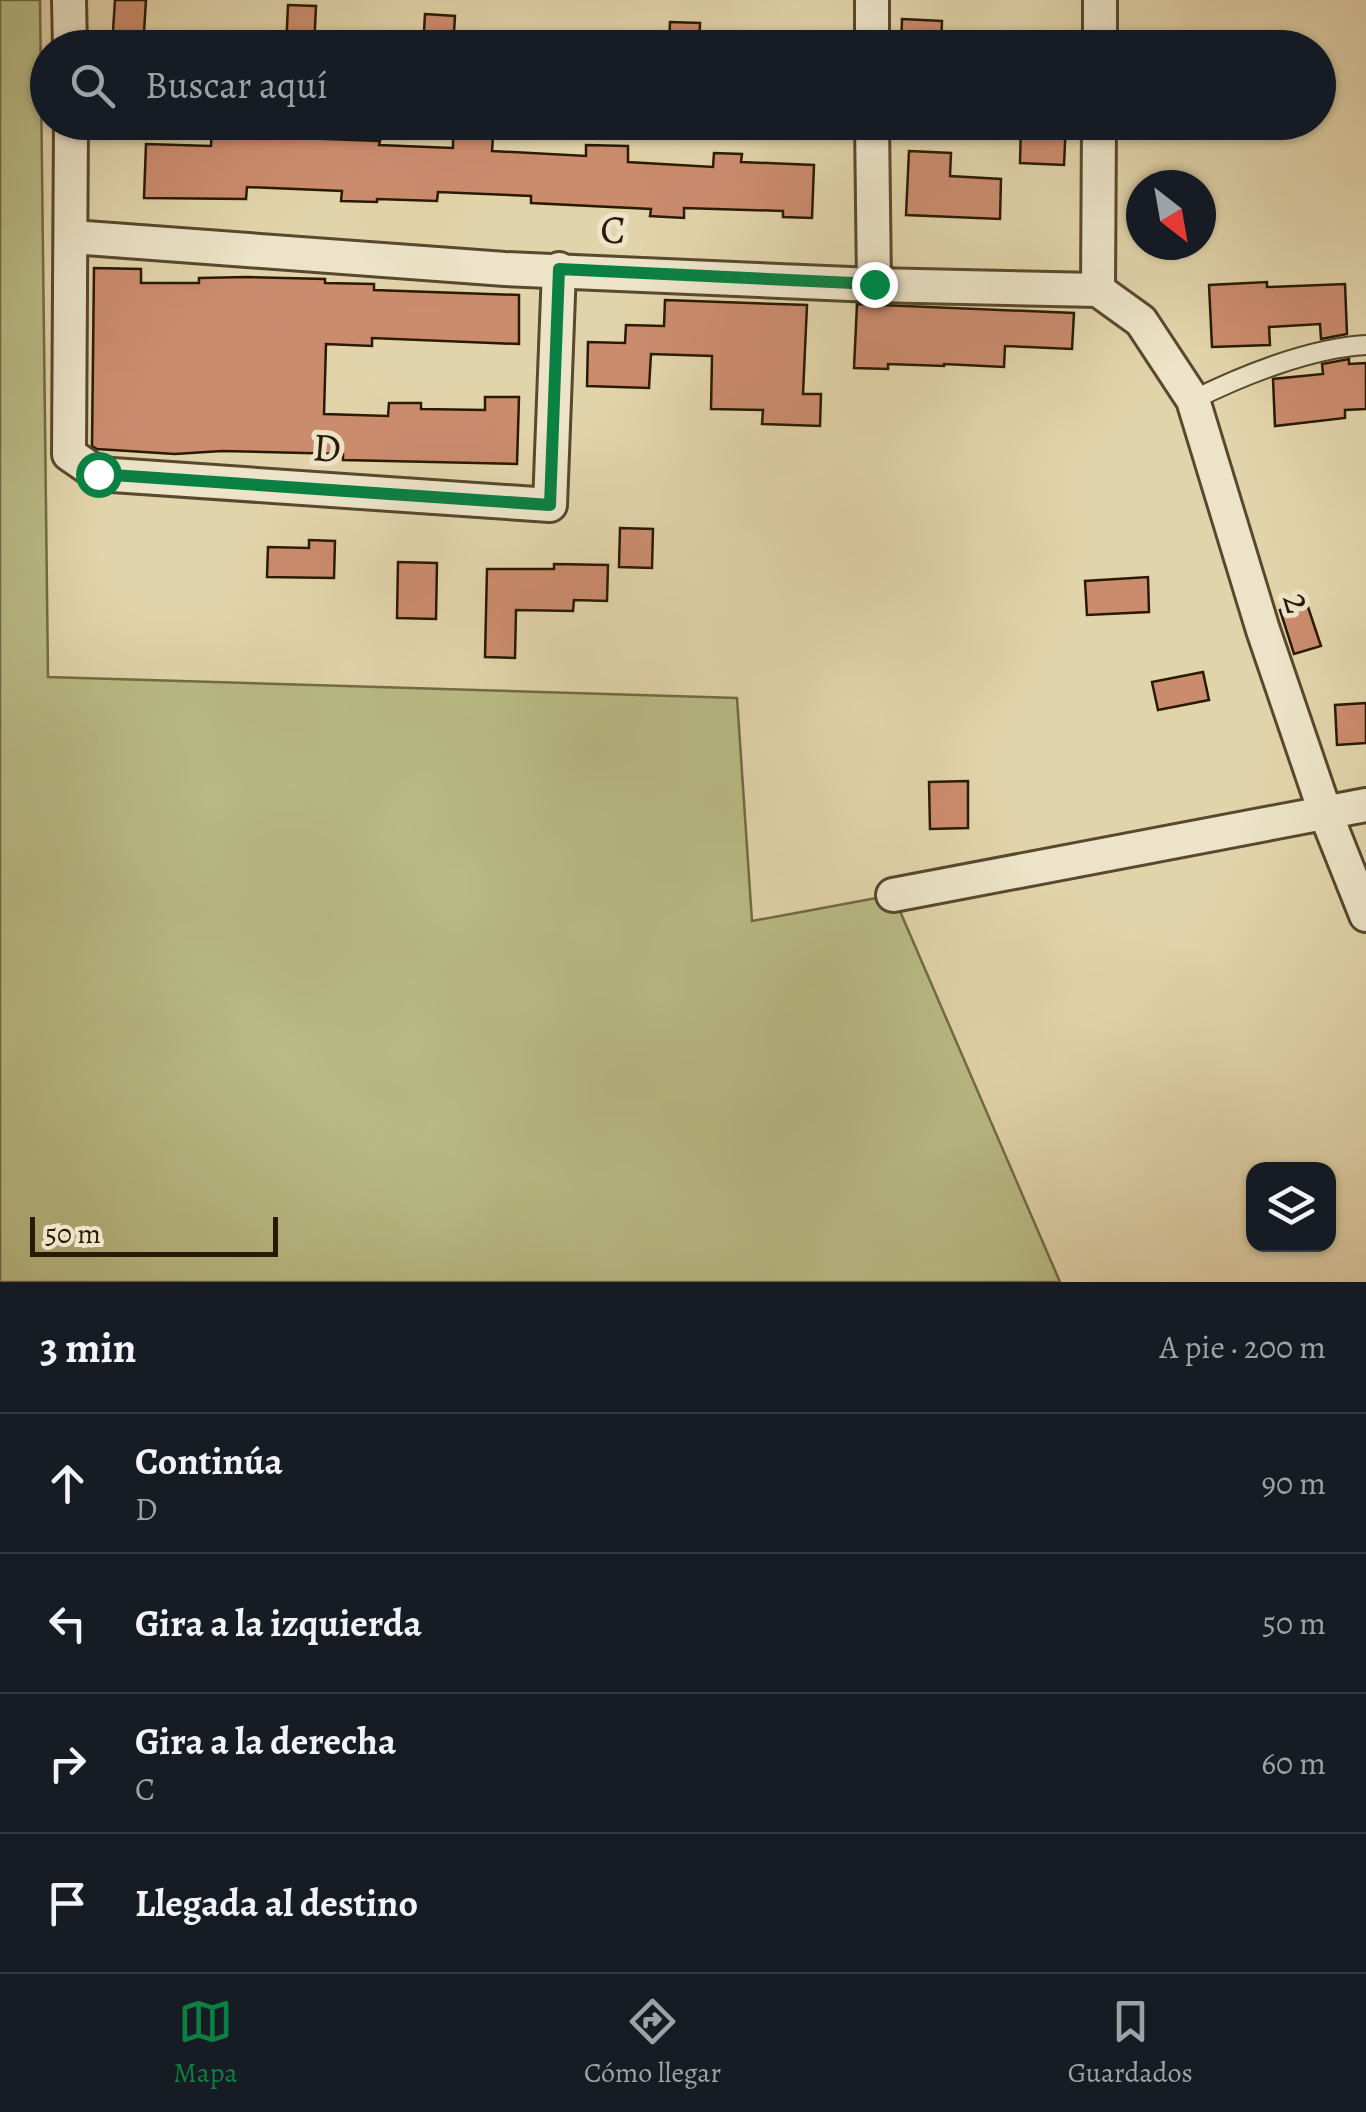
<!DOCTYPE html>
<html lang="es">
<meta charset="utf-8">
<style>
:root{--surface:#171b24;--page:#242831;--text:#f1f3f6;--muted:#9ea1a6;--line:#363941;--accent:#0b8043}
body{margin:0;font-family:Alegreya,serif;background:var(--page);color:var(--text)}
.controls{position:absolute;right:30px;bottom:30px;display:grid;overflow:hidden;border-radius:20px;box-shadow:0 2px 8px #0004}
.controls button{width:90px;height:90px;display:grid;place-items:center;padding:0;border:0;border-bottom:2px solid var(--line);background:var(--surface);color:var(--text);font:50px sans-serif}
.compass{position:absolute;left:1126px;top:170px;width:90px;height:90px;border-radius:50%;background:var(--surface);box-shadow:0 2px 8px #0004;rotate:149deg}
.scale{position:absolute;left:30px;bottom:25px;width:248px;box-sizing:border-box;padding-left:10px;border:5px solid #2a1a03;border-top:0;font-size:28px;line-height:35px;white-space:nowrap;color:#2a1a03;-webkit-text-stroke:8px #ece3c8;paint-order:stroke}
.stop{position:absolute;width:30px;height:30px;margin:-22px;border:8px solid #0b8043;border-radius:50%;background:#fff}
.stop.end{background:#0b8043;border-color:#fff;box-shadow:0 2px 10px #0008}
.list{margin:0;padding:0;list-style:none}
h2{display:flex;justify-content:space-between;align-items:center;height:130px;margin:0;padding:0 40px;font-size:42px}
h2 small{font-size:32px;font-weight:400;color:var(--muted)}
.list li{display:grid;grid-template-columns:65px 1fr auto;gap:30px;align-items:center;box-sizing:border-box;height:140px;padding:0 40px;border-top:2px solid var(--line)}
.list b{display:block;font-size:38px;white-space:nowrap}
.list p{margin:0;font-size:32px;white-space:nowrap;color:var(--muted)}
.list em{font-size:32px;font-style:normal;color:var(--muted)}
.icon{flex:none;width:55px;height:55px;fill:none;stroke:currentColor;stroke-width:2;stroke-linecap:round;stroke-linejoin:round}
.map{position:relative;flex:none;width:1366px;height:1282px;overflow:hidden}
.search{position:absolute;background:var(--surface);box-shadow:0 2px 8px #0004;left:30px;right:30px;top:30px;height:110px;display:flex;align-items:center;gap:25px;box-sizing:border-box;padding:0 35px;border-radius:55px;color:var(--muted);font-size:38px}
.sheet{height:690px;background:var(--surface)}
nav{display:flex;justify-content:space-around;align-items:center;box-sizing:border-box;height:140px;border-top:2px solid var(--line);background:var(--surface);font-size:28px;color:var(--muted)}
nav a{display:grid;justify-items:center;gap:5px}
nav .on{color:var(--accent)}
.map>svg:first-child{display:block}
.green{fill:#b9bb85;stroke:#726a44;stroke-width:2.5}
.building{fill:#cb8c6e;stroke:#2a1a03;stroke-width:2.5}
.lines{fill:none;stroke-linecap:round;stroke-linejoin:round}
.lane-casing{stroke:#58482d;stroke-width:22}
.street-casing{stroke:#58482d;stroke-width:38}
.lane{stroke:#ece3c8;stroke-width:18}
.street{stroke:#ece3c8;stroke-width:32}
.route{stroke:#0b8043;stroke-width:12}
.labels{text-anchor:middle;stroke-width:10;stroke-linejoin:round;paint-order:stroke}
.street-label{font-size:40px;fill:#2a1a03;stroke:#ece3c8}
</style>
<div class="map">
<svg width="1366" height="1282" viewBox="0 0 1366 1282">
<rect width="100%" height="100%" fill="#e2d4aa"/>
<filter id="stains"><feTurbulence type="fractalNoise" baseFrequency=".002" numOctaves="4"/><feColorMatrix values="0 0 0 0 .2 0 0 0 0 .09 0 0 0 0 .02 0 0 0 .5 -.17"/></filter>
<radialGradient id="worn" r=".72"><stop offset=".6" stop-color="#630" stop-opacity="0"/><stop offset="1" stop-color="#630" stop-opacity=".3"/></radialGradient>
<path class="green" d="M 0,0 L 40,0 L 48,677 L 737,698 L 752,921 L 893,895 L 1060,1282 L 0,1282 Z"/>
<g class="building">
<path d="M 115,0 L 146,0 L 144,32 L 113,31 Z"/>
<path d="M 288,5 L 316,6 L 314,48 L 286,48 Z"/>
<path d="M 425,14 L 455,16 L 453,48 L 423,48 Z"/>
<path d="M 902,19 L 942,21 L 941,48 L 901,48 Z"/>
<path d="M 670,22 L 700,23 L 699,48 L 669,48 Z"/>
<path d="M 212,122 L 249,122 L 249,136 L 380,141 L 379,145 L 453,148 L 453,136 L 493,137 L 492,151 L 586,156 L 586,145 L 628,146 L 628,162 L 713,167 L 714,153 L 742,154 L 741,162 L 814,165 L 812,218 L 783,217 L 783,211 L 684,208 L 684,218 L 650,216 L 651,209 L 531,203 L 531,196 L 438,192 L 437,201 L 377,199 L 377,202 L 341,201 L 342,191 L 247,187 L 246,199 L 144,198 L 146,144 L 211,146 Z"/>
<path d="M 1021,122 L 1066,122 L 1064,165 L 1020,163 Z"/>
<path d="M 909,151 L 951,153 L 950,176 L 1001,179 L 1000,219 L 906,215 Z"/>
<path d="M 94,268 L 141,269 L 141,283 L 199,283 L 199,278 L 247,277 L 325,279 L 325,283 L 374,284 L 374,290 L 519,295 L 519,344 L 372,338 L 372,346 L 326,344 L 324,414 L 388,416 L 389,403 L 421,403 L 421,409 L 485,410 L 485,397 L 519,397 L 517,464 L 343,460 L 343,454 L 222,451 L 175,454 L 97,449 L 92,446 Z"/>
<path d="M 1267,282 L 1267,287 L 1345,284 L 1347,334 L 1321,339 L 1320,324 L 1269,327 L 1270,345 L 1212,347 L 1209,285 Z"/>
<path d="M 665,300 L 807,305 L 803,394 L 821,394 L 820,426 L 762,424 L 763,410 L 711,409 L 712,356 L 651,354 L 649,388 L 587,386 L 588,342 L 625,343 L 626,325 L 664,326 Z"/>
<path d="M 857,304 L 1074,313 L 1072,349 L 1005,346 L 1004,367 L 944,364 L 944,366 L 888,364 L 888,369 L 854,368 Z"/>
<path d="M 1349,359 L 1349,364 L 1366,363 L 1366,409 L 1345,410 L 1345,418 L 1275,426 L 1273,379 L 1323,374 L 1322,364 Z"/>
<path d="M 620,528 L 653,529 L 652,568 L 619,567 Z"/>
<path d="M 309,540 L 335,541 L 334,578 L 267,577 L 268,547 L 309,548 Z"/>
<path d="M 398,562 L 437,563 L 436,619 L 397,618 Z"/>
<path d="M 554,564 L 608,565 L 607,601 L 574,600 L 573,611 L 516,610 L 515,658 L 485,657 L 487,569 L 554,569 Z"/>
<path d="M 1148,577 L 1149,612 L 1087,615 L 1085,581 Z"/>
<path d="M 1306,601 L 1321,646 L 1294,654 L 1280,610 Z"/>
<path d="M 1203,672 L 1209,700 L 1158,710 L 1152,682 Z"/>
<path d="M 1366,703 L 1366,743 L 1337,745 L 1335,705 Z"/>
<path d="M 968,781 L 968,828 L 930,829 L 929,782 Z"/>
</g>
<g class="lines">
<g class="lane-casing">
<path id="lane" d="M 1193,400 C 1243,375 1311,348 1366,345"/>
</g>
<g class="street-casing">
<g id="street">
<path d="M 69,0 L 70,48"/>
<path d="M 872,0 L 872,48"/>
<path d="M 1100,48 L 1100,0"/>
<path d="M 71,122 L 69,454 L 98,474 L 550,505 L 559,269"/>
<path d="M 872,122 L 874,285"/>
<path d="M 72,237 L 505,269 L 874,285 L 1098,290 L 1141,321 L 1193,400 L 1263,630 L 1325,812 L 1366,915"/>
<path d="M 1098,290 L 1099,122"/>
<path d="M 893,895 L 1366,805"/>
</g>
</g>
<use href="#lane" class="lane"/>
<use href="#street" class="street"/>
</g>
<g class="lines">
<path class="route" d="M 98,474 L 550,505 L 559,269 L 874,284"/>
</g>
<g class="labels">
<g class="street-label">
<text transform="translate(613 229) rotate(3)" y="14">C</text>
<text transform="translate(327 447) rotate(4)" y="14">D</text>
<text transform="translate(1299 602) rotate(73)" y="14">2</text>
</g>
</g>
<rect width="100%" height="100%" filter="url(#stains)"/>
<rect width="100%" height="100%" fill="url(#worn)"/>
</svg>
<div class="controls">
<button><svg class="icon" aria-label="layers" viewBox="0 0 24 24"><path d="M12 4l9 5-9 5-9-5zM3 14l9 5 9-5"/></svg></button>
</div>
<svg class="compass" viewBox="-18 -18 36 36"><path d="M0-13l5 13h-10z" fill="#e53935"/><path d="M0 13l5-13h-10z" fill="#9ea1a6"/></svg>
<div class="scale">50 m</div>
<div class="stop" style="left:98px;top:474px"></div>
<div class="stop end" style="left:874px;top:284px"></div>
<div class="search"><svg class="icon" aria-label="search" viewBox="0 0 24 24"><circle cx="10" cy="10" r="6"/><path d="M15 15l6 6"/></svg>Buscar aquí</div>
</div>
<section class="sheet">
<h2>3 min<small>A pie · 200 m</small></h2>
<ul class="list">
<li><svg class="icon" aria-label="ahead" viewBox="0 0 24 24"><path d="M12 20V5M6 11l6-6 6 6"/></svg><div><b>Continúa</b><p>D</p></div><em>90 m</em></li>
<li><svg class="icon" aria-label="left" viewBox="0 0 24 24"><path d="M17 20v-9H6M10 6l-5 5 5 5"/></svg><div><b>Gira a la izquierda</b></div><em>50 m</em></li>
<li><svg class="icon" aria-label="right" viewBox="0 0 24 24"><path d="M7 20v-9h11M14 6l5 5-5 5"/></svg><div><b>Gira a la derecha</b><p>C</p></div><em>60 m</em></li>
<li><svg class="icon" aria-label="arrive" viewBox="0 0 24 24"><path d="M6 21V4h12l-3 4 3 4H6"/></svg><div><b>Llegada al destino</b></div></li>
</ul>
</section>
<nav>
<a class="on"><svg class="icon" aria-label="map" viewBox="0 0 24 24"><path d="M3 6l6-2 6 2 6-2v14l-6 2-6-2-6 2zM9 4v14M15 6v14"/></svg>Mapa</a>
<a><svg class="icon" aria-label="directions" viewBox="0 0 24 24"><path d="M12 3l9 9-9 9-9-9zM9 14v-3h6M13 9l2 2-2 2"/></svg>Cómo llegar</a>
<a><svg class="icon" aria-label="saved" viewBox="0 0 24 24"><path d="M7 4h10v16l-5-4-5 4z"/></svg>Guardados</a>
</nav>
